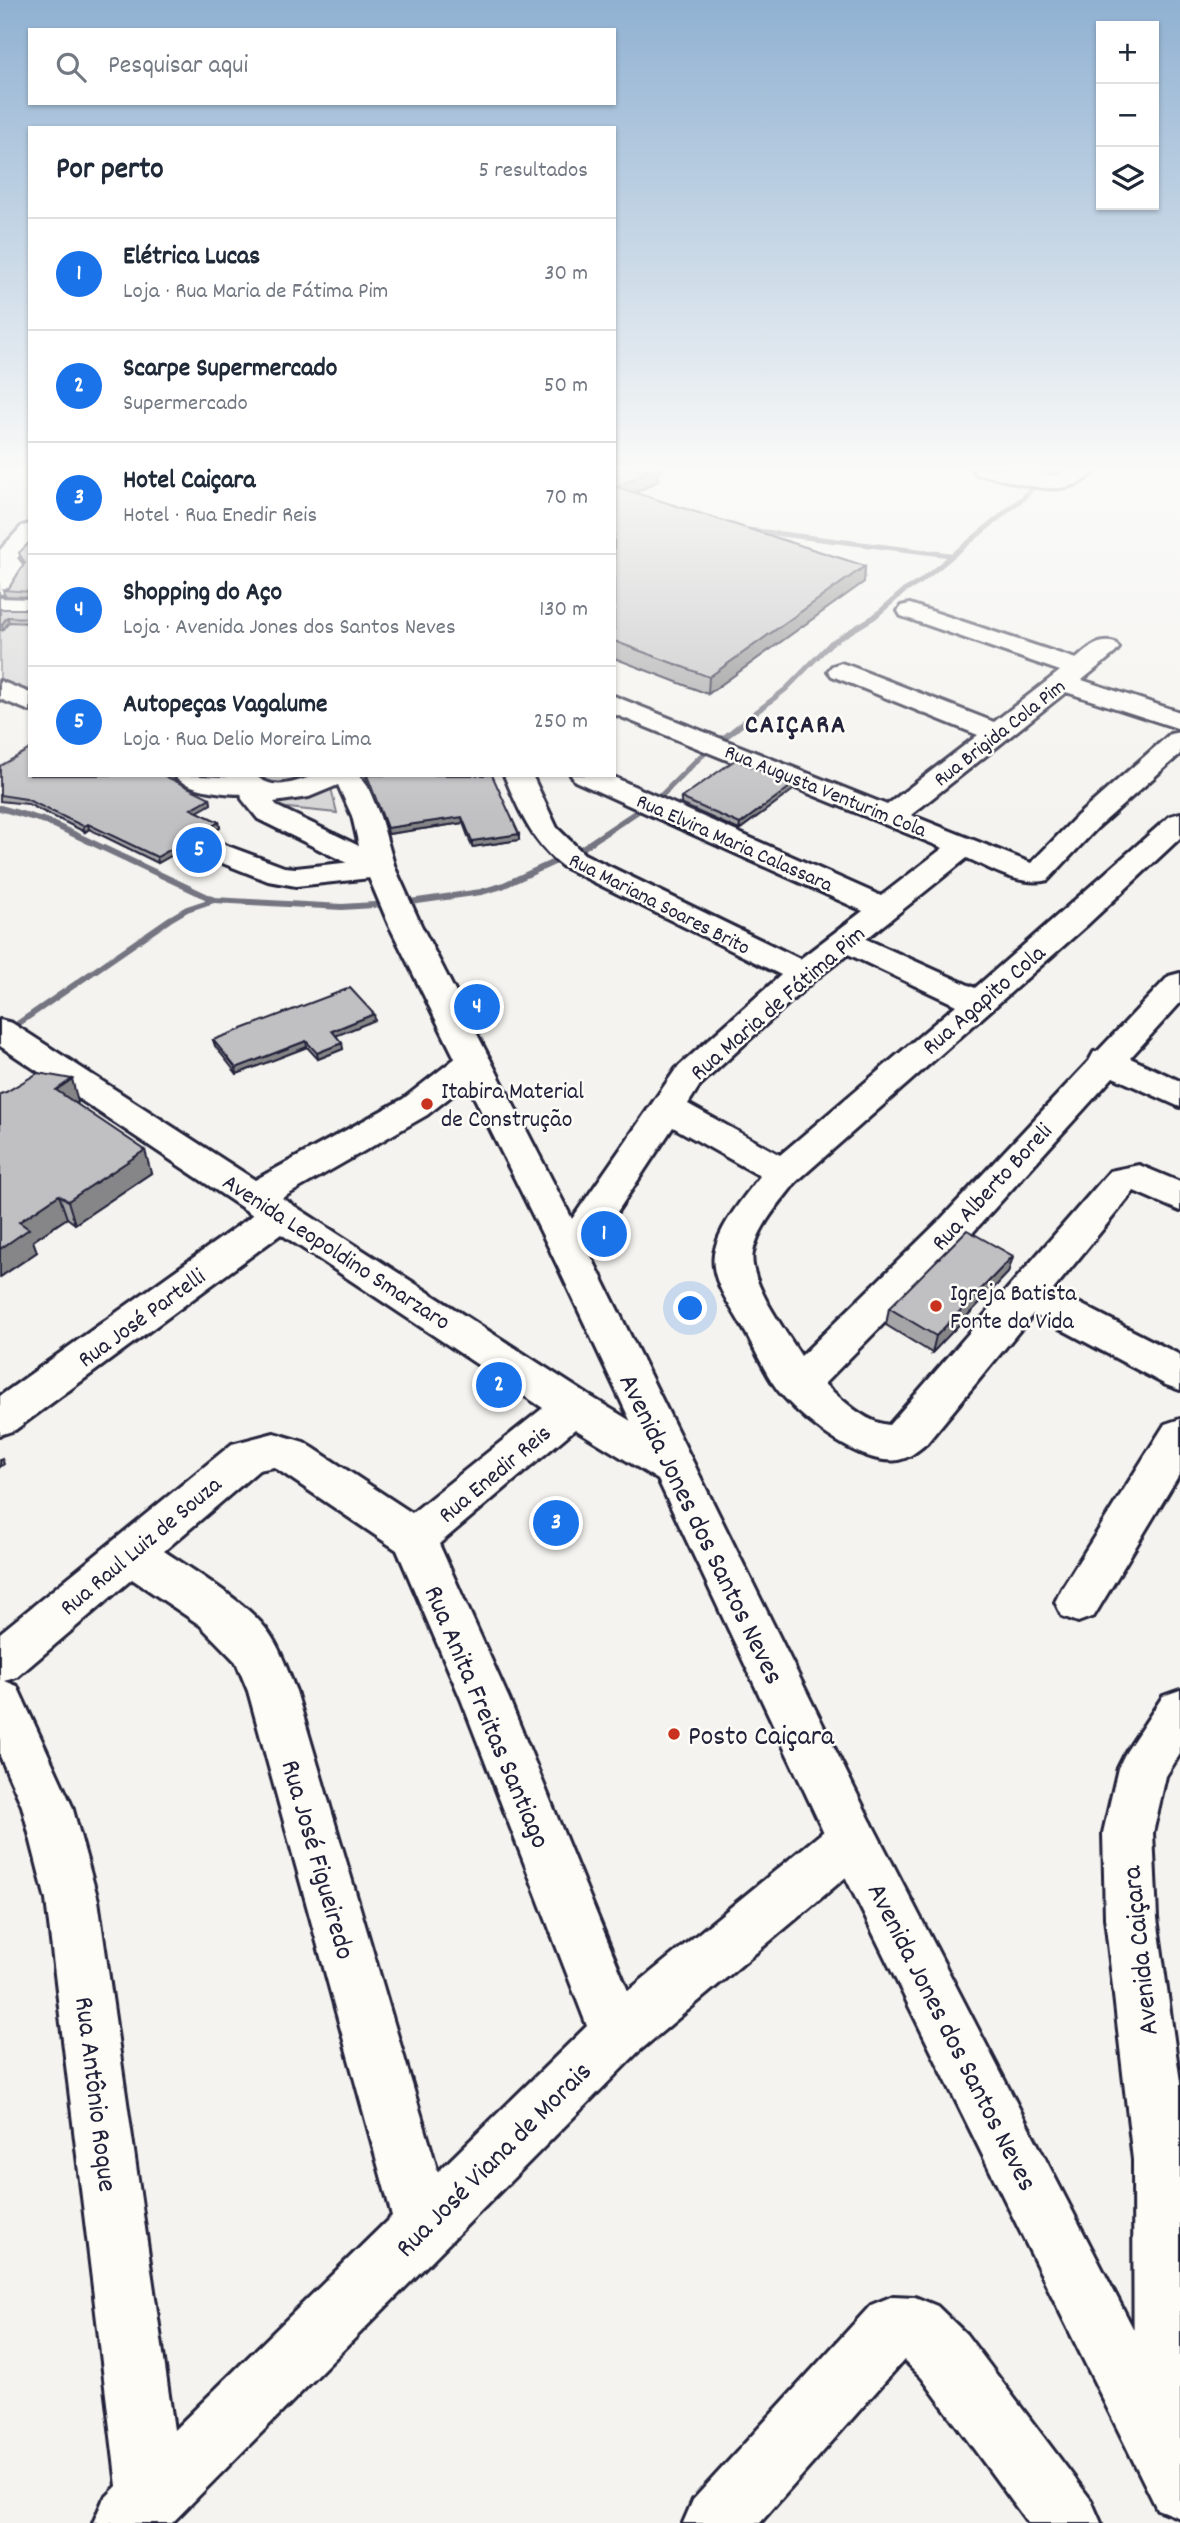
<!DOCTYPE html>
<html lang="pt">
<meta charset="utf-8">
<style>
:root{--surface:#fff;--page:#f6f6f7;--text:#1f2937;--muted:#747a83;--line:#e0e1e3;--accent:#1a73e8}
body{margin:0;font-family:Dekko,sans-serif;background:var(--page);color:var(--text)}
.controls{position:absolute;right:21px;top:21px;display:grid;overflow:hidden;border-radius:0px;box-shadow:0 2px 5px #0004}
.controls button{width:63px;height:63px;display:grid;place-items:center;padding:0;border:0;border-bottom:2px solid var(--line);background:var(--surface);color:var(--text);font:35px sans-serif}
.you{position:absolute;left:691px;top:1309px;width:24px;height:24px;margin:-18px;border:5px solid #fff;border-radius:50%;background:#1a73e8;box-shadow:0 0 0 10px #1a73e833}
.badge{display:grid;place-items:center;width:46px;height:46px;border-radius:50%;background:var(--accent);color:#fff;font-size:23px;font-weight:700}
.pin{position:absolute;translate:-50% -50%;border:4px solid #fff;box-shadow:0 2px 7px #0006}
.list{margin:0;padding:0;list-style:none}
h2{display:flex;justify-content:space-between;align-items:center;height:91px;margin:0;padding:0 28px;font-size:30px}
h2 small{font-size:23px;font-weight:400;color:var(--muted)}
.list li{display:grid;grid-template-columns:46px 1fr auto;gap:21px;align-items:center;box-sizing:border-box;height:112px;padding:0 28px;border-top:2px solid var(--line)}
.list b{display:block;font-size:26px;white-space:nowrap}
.list p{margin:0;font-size:23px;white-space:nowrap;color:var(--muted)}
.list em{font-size:23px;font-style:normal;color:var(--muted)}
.icon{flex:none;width:38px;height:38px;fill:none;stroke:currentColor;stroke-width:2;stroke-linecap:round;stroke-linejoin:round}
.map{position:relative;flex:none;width:1180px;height:2523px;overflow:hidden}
.search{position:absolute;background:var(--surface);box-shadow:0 2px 5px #0004;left:28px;top:28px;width:588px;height:77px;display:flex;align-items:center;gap:18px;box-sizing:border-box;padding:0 24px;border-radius:0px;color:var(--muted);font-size:26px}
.panel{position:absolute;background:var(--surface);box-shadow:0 2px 5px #0004;left:28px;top:126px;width:588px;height:651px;border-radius:0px}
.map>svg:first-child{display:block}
.built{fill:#e4e3e2}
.green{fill:#d5d4d5;stroke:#7c7b88;stroke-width:2}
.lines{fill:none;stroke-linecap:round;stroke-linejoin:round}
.stream-far1{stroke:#757582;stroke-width:5}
.stream{stroke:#757582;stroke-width:6}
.minor-casing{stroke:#22223b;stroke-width:6}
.highway-casing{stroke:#22223b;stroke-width:6}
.minor{fill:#fdfcf7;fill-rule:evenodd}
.highway{fill:#fdfcf7;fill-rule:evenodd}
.wall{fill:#a5a4a7;stroke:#22223b;stroke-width:2}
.shaded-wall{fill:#868688;stroke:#22223b;stroke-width:2}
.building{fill:#c0bfc2;stroke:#22223b;stroke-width:2}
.poi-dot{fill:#c8321e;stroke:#fdfcf7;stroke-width:2.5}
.labels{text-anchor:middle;stroke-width:5;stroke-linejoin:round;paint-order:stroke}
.far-street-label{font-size:21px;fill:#22223b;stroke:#fdfcf7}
.street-label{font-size:24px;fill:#22223b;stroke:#fdfcf7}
.poi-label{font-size:24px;fill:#22223b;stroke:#fdfcf7;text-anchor:start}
.far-district-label{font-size:26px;font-weight:bold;letter-spacing:2px;fill:#22223b;stroke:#fdfcf7}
.near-street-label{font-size:28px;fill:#22223b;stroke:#fdfcf7}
.near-poi-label{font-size:28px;fill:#22223b;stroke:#fdfcf7;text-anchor:start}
</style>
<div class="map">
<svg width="1180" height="2523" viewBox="0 0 1180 2523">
<rect width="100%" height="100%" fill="#f4f3ef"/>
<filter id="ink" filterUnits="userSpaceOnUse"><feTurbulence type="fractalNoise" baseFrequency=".0143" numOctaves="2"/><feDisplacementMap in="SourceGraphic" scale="14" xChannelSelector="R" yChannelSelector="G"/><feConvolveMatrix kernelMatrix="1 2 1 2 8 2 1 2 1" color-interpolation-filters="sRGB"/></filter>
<g filter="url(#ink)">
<path class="built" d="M 0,472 L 30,475 L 30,655 L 0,660 Z"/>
<g class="green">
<path d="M 0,609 L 30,613 L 30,697 L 0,686 Z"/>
<path d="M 194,775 L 328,775 L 337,813 L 259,805 Z"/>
</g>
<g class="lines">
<g class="stream-far1">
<path d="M 741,529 L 950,555"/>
<path d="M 746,720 L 786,689 L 831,643 L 874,617 L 904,591 L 920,582 L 1023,498 L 1051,469"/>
</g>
<g class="stream">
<path d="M 0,808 L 46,821 L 214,900 L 342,907 L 390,904"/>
<path d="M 403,903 L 481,892 L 502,886 L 578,851 L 662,795 L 700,757 L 748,719"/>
<path d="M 19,1023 L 170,919 L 187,909 L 214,900"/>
</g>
<g class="minor-casing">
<g id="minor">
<path d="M 973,469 L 1019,469 L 1056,476 L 1069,469 L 1096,469 C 1070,504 1018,482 984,475 L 976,474 Z"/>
<path d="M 30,524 L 30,545 L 17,558 L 24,567 L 8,592 L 0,594 L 0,550 L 22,526 Z"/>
<path d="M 0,598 L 30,599 L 30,613 L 0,612 Z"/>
<path d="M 910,604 L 1076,659 C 1088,649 1098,638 1115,643 L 1119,648 L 1115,653 L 1082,680 L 1180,712 L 1180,729 L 1066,692 L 911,815 L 1031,863 L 1077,816 L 1170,734 L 1180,732 L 1180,754 L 1097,828 L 1048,880 C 1020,887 992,869 967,858 L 866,939 L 975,988 L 1170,816 L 1180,813 L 1180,838 L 1086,926 L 796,1182 C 780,1203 759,1225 753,1252 C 747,1281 786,1331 801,1356 L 939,1221 L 1089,1061 L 1094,1052 L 1098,1051 L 1169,976 L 1180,973 L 1180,1003 L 1130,1058 L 1180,1081 L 1180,1107 L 1113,1077 L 965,1241 L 824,1384 C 842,1399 865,1423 889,1425 L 1110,1171 L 1139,1165 L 1180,1182 L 1180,1211 L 1134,1191 L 1053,1290 L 1180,1355 L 1180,1390 L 1166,1385 L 1033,1314 L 926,1444 C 917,1451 909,1458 898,1460 C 862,1466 807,1423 784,1397 C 768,1381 755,1348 743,1328 C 731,1306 710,1280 714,1254 C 718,1227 744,1197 760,1176 L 673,1127 L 584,1262 L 570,1266 L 556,1262 L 551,1252 L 556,1242 L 676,1069 L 781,975 L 562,866 C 532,842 519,811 504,775 L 532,775 L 557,828 L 584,854 L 800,959 L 863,911 L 575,781 L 571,775 L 609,775 L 881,896 L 943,848 L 614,714 L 614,696 L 887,805 L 978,735 L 832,676 L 828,671 L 832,666 L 841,663 L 850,666 L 994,722 L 1060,671 L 901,616 L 898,611 L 901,606 ZM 848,954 L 956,1005 L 780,1155 L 688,1104 L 700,1085 L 814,980 Z"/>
<path d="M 0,681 L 30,693 L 30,711 L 0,699 Z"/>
<path d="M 174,775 L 250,778 L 260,780 L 264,786 L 260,792 C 241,797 186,792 174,775 Z"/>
<path d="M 217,842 L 284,867 L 296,868 L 380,859 L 391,862 L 395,868 L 391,874 L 380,877 L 296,886 L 268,881 L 207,857 L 202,851 L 207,845 Z"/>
<path d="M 0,1020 L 12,1023 L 255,1180 L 403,1099 L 462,1053 L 474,1050 L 486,1053 L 491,1061 L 486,1069 L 427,1115 L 282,1198 L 588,1395 L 690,1457 L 696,1469 L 690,1481 L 675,1487 L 660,1481 L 575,1429 L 439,1544 L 509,1699 L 628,1991 L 835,1822 L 853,1814 L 871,1822 L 878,1839 L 871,1856 L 637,2053 L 172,2523 L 93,2523 L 103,2500 L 117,2486 L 46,1900 L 22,1806 L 0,1756 L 0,1633 L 232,1444 L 274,1433 L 304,1442 L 412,1513 L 543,1408 L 281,1234 L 15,1430 L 0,1435 L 0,1396 L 253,1215 L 0,1046 ZM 274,1467 L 397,1550 L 461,1699 L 587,2026 L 438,2172 L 296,1691 C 288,1673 282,1652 271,1636 C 252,1605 195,1572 164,1551 L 259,1470 ZM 132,1579 L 200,1625 L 236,1662 L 248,1691 L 392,2216 L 174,2430 L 98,1900 L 72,1806 L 17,1686 L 5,1681 L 17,1677 Z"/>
<path d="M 1180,1419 L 1180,1473 L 1094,1616 L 1078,1622 L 1062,1616 L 1055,1602 L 1062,1588 L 1165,1424 Z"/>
<path d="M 1180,1690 L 1180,1754 L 1166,1776 L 1153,1833 L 1157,1918 L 1180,2082 L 1180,2467 L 1166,2473 L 1143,2464 L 1134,2441 L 1133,2160 L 1105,1918 L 1103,1833 L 1118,1768 L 1126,1752 L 1163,1696 Z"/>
<path d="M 893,2296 L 915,2297 L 937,2306 L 966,2334 L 1091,2500 L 1101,2523 L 1028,2523 L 922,2378 L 904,2360 L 760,2523 L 683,2523 L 693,2500 L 871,2305 Z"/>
</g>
</g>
<g class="highway-casing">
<path id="highway" d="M 255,775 C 274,792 293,782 314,776 C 327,772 345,775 359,775 L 368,787 L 380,816 L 395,868 L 421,925 L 589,1252 L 871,1822 L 1180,2419 L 1180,2518 L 1157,2509 L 835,1856 L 551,1252 L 389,925 L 367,873 L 258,819 L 242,799 L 241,792 L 226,776 ZM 338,785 L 352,816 L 359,846 L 278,807 L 274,802 L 309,797 Z"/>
</g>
<use href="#minor" class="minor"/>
<use href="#highway" class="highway"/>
</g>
<g class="wall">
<path d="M 614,469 L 658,472 L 658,481 L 635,493 L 865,566 L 864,582 L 708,694 L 614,658 Z"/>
<path d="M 30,542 L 30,597 L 5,596 L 3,590 L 9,588 L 24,564 L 19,553 Z"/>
<path d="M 0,609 L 30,609 L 30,623 L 9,622 L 3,630 L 0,630 Z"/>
<path d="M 0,766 L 210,798 L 211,804 L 197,812 L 219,822 L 220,828 L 158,863 L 89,829 L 85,832 L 28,804 L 0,801 Z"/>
<path d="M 365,775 L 492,775 L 519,840 L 472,847 L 463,823 L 388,834 Z"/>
<path d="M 793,790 L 739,830 L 681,804 L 681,798 Z"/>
<path d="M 375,1020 L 336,1035 L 343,1049 L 318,1059 L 307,1047 L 237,1074 L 215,1046 L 213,1040 Z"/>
<path d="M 0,1094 L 78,1102 L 77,1104 L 151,1173 L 75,1224 L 67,1218 L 33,1241 L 37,1252 L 0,1277 Z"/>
<path d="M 1013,1256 L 1008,1273 L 932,1353 L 886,1325 L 889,1308 Z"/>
</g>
<g class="shaded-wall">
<path d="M 648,469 L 664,469 L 658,472 L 658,481 L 617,502 L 617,487 Z"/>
<path d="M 865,566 L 864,582 L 708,694 L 709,677 Z"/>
<path d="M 7,617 L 9,622 L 3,630 L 2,624 Z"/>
<path d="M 794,784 L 793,790 L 739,830 L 740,824 Z"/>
<path d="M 210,798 L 211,804 L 192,815 L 191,809 Z"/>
<path d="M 462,817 L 463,823 L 388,834 L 387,828 Z"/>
<path d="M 219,822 L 220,828 L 158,863 L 157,857 Z"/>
<path d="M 88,824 L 89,829 L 85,832 L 83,826 Z"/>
<path d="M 519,834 L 519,840 L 472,847 L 472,841 Z"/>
<path d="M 374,1014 L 375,1020 L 333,1037 L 332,1031 Z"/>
<path d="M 306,1041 L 307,1047 L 237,1074 L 236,1068 Z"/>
<path d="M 342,1043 L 343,1049 L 318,1059 L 317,1053 Z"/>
<path d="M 72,1079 L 78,1102 L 63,1113 L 56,1090 Z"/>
<path d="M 145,1150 L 151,1173 L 75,1224 L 68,1201 Z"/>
<path d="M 59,1195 L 67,1218 L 33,1241 L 37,1252 L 0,1277 L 0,1249 L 19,1222 Z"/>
<path d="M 1013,1256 L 1008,1273 L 932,1353 L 936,1336 Z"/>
<path d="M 2,1459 L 4,1464 L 0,1467 L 0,1460 Z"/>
</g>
<g class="building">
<path d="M 614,469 L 652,469 L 617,487 L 865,566 L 709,677 L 614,641 Z"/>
<path d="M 30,542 L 30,592 L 3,590 L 9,588 L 25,563 L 19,553 Z"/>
<path d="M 0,609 L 30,609 L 30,618 L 7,617 L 2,624 L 0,624 Z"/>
<path d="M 30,749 L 30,775 L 163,775 L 210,798 L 191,809 L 219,822 L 157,857 L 88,824 L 83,826 L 26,799 L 0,795 L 0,766 Z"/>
<path d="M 735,760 L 794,784 L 740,824 L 681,798 Z"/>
<path d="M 367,775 L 492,775 L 519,834 L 472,841 L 462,817 L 387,828 Z"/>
<path d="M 350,988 L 374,1014 L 332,1031 L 342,1043 L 317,1053 L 306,1041 L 236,1068 L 213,1040 Z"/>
<path d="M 38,1073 L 72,1079 L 56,1090 L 145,1150 L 68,1201 L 59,1195 L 19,1222 L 29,1229 L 0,1249 L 0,1094 L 6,1092 Z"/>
<path d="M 967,1230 L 1013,1256 L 936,1336 L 889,1308 Z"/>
</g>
</g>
<linearGradient id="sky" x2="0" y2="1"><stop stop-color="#90b1d2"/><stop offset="0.57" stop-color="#fafaf8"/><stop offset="1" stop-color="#fafaf8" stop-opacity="0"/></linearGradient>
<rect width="1180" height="822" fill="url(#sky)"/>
<g class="poi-dot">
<circle cx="427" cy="1104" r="7"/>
<circle cx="936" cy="1306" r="7"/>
<circle cx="674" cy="1734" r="7"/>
</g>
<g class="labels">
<g class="far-street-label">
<text transform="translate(999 732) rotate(-38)" y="7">Rua Brigida Cola Pim</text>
<text transform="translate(826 790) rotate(22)" y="7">Rua Augusta Venturim Cola</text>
<text transform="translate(735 842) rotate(24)" y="7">Rua Elvira Maria Calassara</text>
<text transform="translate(660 903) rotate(27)" y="7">Rua Mariana Soares Brito</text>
</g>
<g class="street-label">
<text transform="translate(983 999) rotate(-41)" y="8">Rua Agapito Cola</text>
<text transform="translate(777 1002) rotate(-41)" y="8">Rua Maria de Fátima Pim</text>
<text transform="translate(991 1186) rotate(-47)" y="8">Rua Alberto Boreli</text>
<text transform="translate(337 1251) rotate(33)" y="8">Avenida Leopoldino Smarzaro</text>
<text transform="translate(141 1317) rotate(-36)" y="8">Rua José Partelli</text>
<text transform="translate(494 1473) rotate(-40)" y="8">Rua Enedir Reis</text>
<text transform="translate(140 1545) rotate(-40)" y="8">Rua Raul Luiz de Souza</text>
</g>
<g class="poi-label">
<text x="441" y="1098">Itabira Material<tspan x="441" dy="28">de Construção</tspan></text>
<text x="950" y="1300">Igreja Batista<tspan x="950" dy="28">Fonte da Vida</tspan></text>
</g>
<g class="far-district-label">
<text x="796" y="732">CAIÇARA</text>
</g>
<g class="near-street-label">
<text transform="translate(703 1528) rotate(64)" y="10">Avenida Jones dos Santos Neves</text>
<text transform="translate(489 1716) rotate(67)" y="10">Rua Anita Freitas Santiago</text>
<text transform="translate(320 1859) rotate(74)" y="10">Rua José Figueiredo</text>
<text transform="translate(1138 1951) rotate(-96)" y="10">Avenida Caiçara</text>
<text transform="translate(954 2036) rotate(63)" y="10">Avenida Jones dos Santos Neves</text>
<text transform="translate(98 2094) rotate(83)" y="10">Rua Antônio Roque</text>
<text transform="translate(492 2158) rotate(-45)" y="10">Rua José Viana de Morais</text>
</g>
<g class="near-poi-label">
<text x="688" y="1744">Posto Caiçara</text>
</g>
</g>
</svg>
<div class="controls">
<button>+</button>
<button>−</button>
<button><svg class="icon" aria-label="layers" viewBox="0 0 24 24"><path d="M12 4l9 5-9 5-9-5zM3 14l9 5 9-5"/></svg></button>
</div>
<div class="you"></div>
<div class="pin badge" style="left:604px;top:1234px">1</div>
<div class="pin badge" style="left:499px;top:1385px">2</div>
<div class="pin badge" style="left:556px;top:1523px">3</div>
<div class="pin badge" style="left:477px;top:1007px">4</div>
<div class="pin badge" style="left:199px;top:850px">5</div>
<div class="search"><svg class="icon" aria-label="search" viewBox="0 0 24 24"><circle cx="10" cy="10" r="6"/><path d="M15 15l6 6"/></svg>Pesquisar aqui</div>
<section class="panel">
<h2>Por perto<small>5 resultados</small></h2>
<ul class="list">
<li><span class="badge">1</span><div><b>Elétrica Lucas</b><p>Loja · Rua Maria de Fátima Pim</p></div><em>30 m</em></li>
<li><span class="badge">2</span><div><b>Scarpe Supermercado</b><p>Supermercado</p></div><em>50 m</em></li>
<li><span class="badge">3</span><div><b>Hotel Caiçara</b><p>Hotel · Rua Enedir Reis</p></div><em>70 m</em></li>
<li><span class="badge">4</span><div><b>Shopping do Aço</b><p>Loja · Avenida Jones dos Santos Neves</p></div><em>130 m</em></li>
<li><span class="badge">5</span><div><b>Autopeças Vagalume</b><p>Loja · Rua Delio Moreira Lima</p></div><em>250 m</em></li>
</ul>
</section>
</div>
